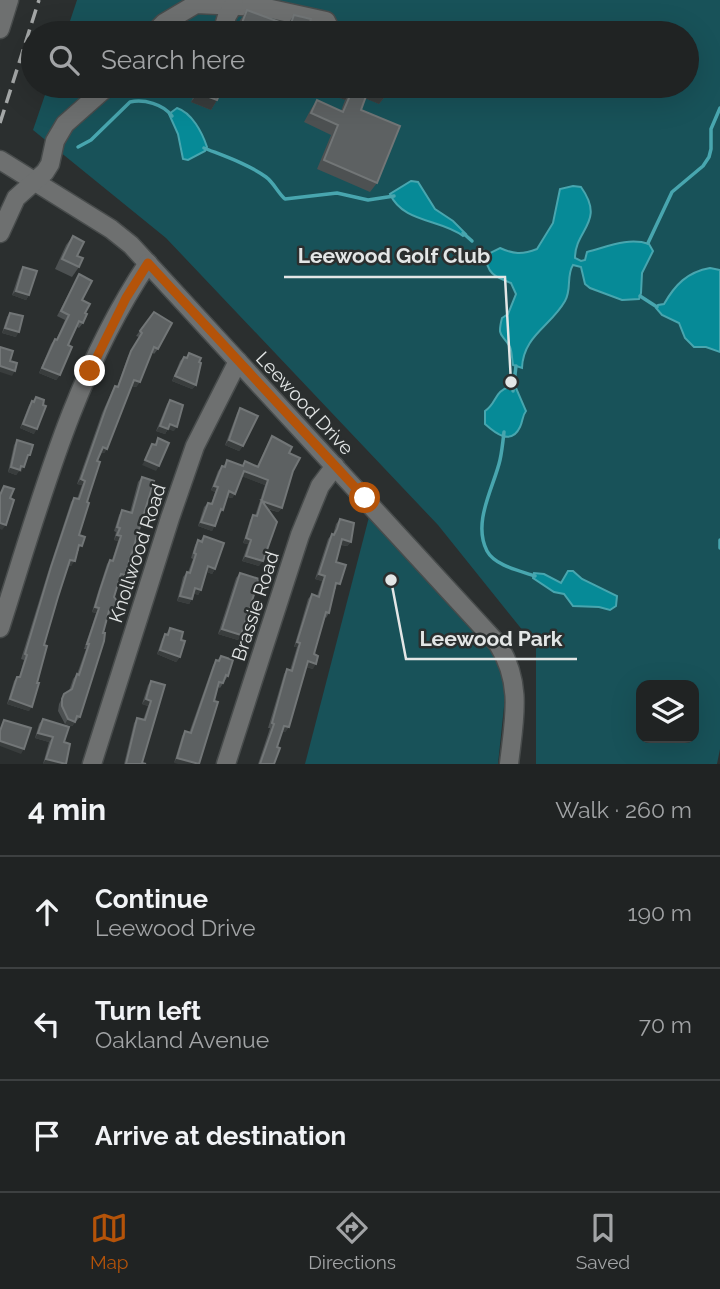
<!DOCTYPE html>
<meta charset="utf-8">
<style>
:root{--surface:#202323;--page:#2d2f30;--text:#f1f3f6;--muted:#a2a4a6;--line:#3d4041;--accent:#b45309}
body{margin:0;font-family:Raleway,sans-serif;background:var(--page);color:var(--text)}
.controls{position:absolute;right:21px;bottom:21px;display:grid;overflow:hidden;border-radius:14px;box-shadow:0 7px 28px #0002}
.controls button{width:63px;height:63px;display:grid;place-items:center;padding:0;border:0;border-bottom:2px solid var(--line);background:var(--surface);color:var(--text);font:35px sans-serif}
.stop{position:absolute;width:21px;height:21px;margin:-16px;border:5px solid #b45309;border-radius:50%;background:#fff}
.stop.end{background:#b45309;border-color:#fff;box-shadow:0 2px 7px #0008}
.list{margin:0;padding:0;list-style:none}
h2{display:flex;justify-content:space-between;align-items:center;height:91px;margin:0;padding:0 28px;font-size:30px}
h2 small{font-size:23px;font-weight:400;color:var(--muted)}
.list li{display:grid;grid-template-columns:46px 1fr auto;gap:21px;align-items:center;box-sizing:border-box;height:112px;padding:0 28px;border-top:2px solid var(--line)}
.list b{display:block;font-size:26px;white-space:nowrap}
.list p{margin:0;font-size:23px;white-space:nowrap;color:var(--muted)}
.list em{font-size:23px;font-style:normal;color:var(--muted)}
.icon{flex:none;width:38px;height:38px;fill:none;stroke:currentColor;stroke-width:2;stroke-linecap:round;stroke-linejoin:round}
.map{position:relative;flex:none;width:720px;height:764px;overflow:hidden}
.search{position:absolute;background:var(--surface);box-shadow:0 7px 28px #0002;left:21px;right:21px;top:21px;height:77px;display:flex;align-items:center;gap:18px;box-sizing:border-box;padding:0 24px;border-radius:38px;color:var(--muted);font-size:26px}
.sheet{height:427px;background:var(--surface)}
nav{display:flex;justify-content:space-around;align-items:center;box-sizing:border-box;height:98px;border-top:2px solid var(--line);background:var(--surface);font-size:19px;color:var(--muted)}
nav a{display:grid;justify-items:center;gap:4px}
nav .on{color:var(--accent)}
.map>svg:first-child{display:block}
.green{fill:#185259;fill-rule:evenodd}
.water{fill:#068a97;stroke:#48a6af;stroke-width:2}
.lines{fill:none;stroke-linecap:round;stroke-linejoin:round}
.stream{stroke:#48a6af;stroke-width:3.5}
.minor-casing{stroke:#484c4c;stroke-width:21}
.minor{stroke:#6e7070;stroke-width:18}
.rail{stroke:#a4a7a7;stroke-width:3.5;stroke-dasharray:14 7;stroke-linecap:butt}
.wall{fill:#4d5152}
.shaded-wall{fill:#393d3d}
.building{fill:#5d6162;stroke:#727677;stroke-width:2}
.route{stroke:#b45309;stroke-width:9}
.labels{text-anchor:middle;stroke-width:5;stroke-linejoin:round;paint-order:stroke}
.street-label{font-size:19px;fill:#e3e6e6;stroke:#2b2f2f}
.leader{fill:none;stroke:#e3e6e6;stroke-width:2.5}
.callout-dot{fill:#e3e6e6;stroke:#2b2f2f;stroke-width:2.5}
.callout-label{font-size:21px;text-anchor:middle;font-weight:bold;fill:#e3e6e6;stroke:#2b2f2f;stroke-width:5;stroke-linejoin:round;paint-order:stroke}
</style>
<div class="map">
<svg width="720" height="764" viewBox="0 0 720 764">
<rect width="100%" height="100%" fill="#2b2f2f"/>
<g class="green">
<path d="M 77,0 L 720,0 L 720,749 L 717,764 L 536,764 L 536,647 L 438,525 L 166,238 L 33,130 L 48,86 L 687,86 L 687,33 L 66,33 ZM 641,685 L 694,685 L 694,738 L 641,738 Z"/>
<path d="M 369,517 L 489,643 L 507,678 L 498,764 L 305,764 Z"/>
</g>
<g class="water">
<path d="M 177,108 C 192,113 202,132 207,147 L 205,151 L 188,160 L 183,159 L 178,134 L 169,114 Z"/>
<path d="M 411,181 L 418,182 L 435,209 L 453,221 L 466,234 L 463,236 C 441,219 403,223 390,194 Z"/>
<path d="M 573,186 L 581,187 C 606,222 575,229 575,258 L 581,261 L 585,260 L 587,252 C 607,247 628,237 649,244 L 653,251 L 642,273 L 641,293 L 639,299 L 622,300 L 590,288 L 585,284 L 581,267 L 573,265 C 566,276 572,289 565,301 C 551,326 523,336 522,368 L 513,365 C 512,360 512,351 510,347 C 502,333 497,338 502,318 L 508,314 L 516,294 L 511,283 C 495,277 486,273 486,255 L 500,248 C 513,254 522,255 537,249 L 553,223 L 560,189 Z"/>
<path d="M 710,268 L 720,270 L 720,352 L 706,347 L 694,347 L 685,338 L 679,323 L 662,315 L 656,308 L 658,305 L 664,304 C 675,285 687,272 710,268 Z"/>
<path d="M 512,386 L 516,388 L 526,411 C 522,416 523,421 520,427 C 511,446 495,433 485,424 L 485,411 C 498,402 493,391 512,386 Z"/>
<path d="M 568,571 L 573,571 L 582,579 L 617,596 L 616,606 L 610,610 L 599,607 L 573,606 L 564,594 L 554,592 L 533,578 L 534,573 L 544,574 L 561,583 Z"/>
</g>
<g class="lines">
<g class="stream">
<path d="M 78,147 L 91,140 L 130,102 C 144,99 163,104 172,116"/>
<path d="M 204,148 C 224,156 248,164 266,177 C 274,183 278,193 285,199 L 337,193 L 368,200 L 394,196"/>
<path d="M 463,233 L 472,241"/>
<path d="M 648,243 L 672,192 L 703,166 L 709,157 L 711,149 L 711,129 L 720,108"/>
<path d="M 481,249 L 487,254"/>
<path d="M 640,296 L 657,307"/>
<path d="M 513,391 L 516,366"/>
<path d="M 504,432 C 503,441 502,451 500,460 C 494,487 472,522 487,551 C 495,566 521,571 535,576"/>
<path d="M 720,540 L 720,548"/>
</g>
<g class="minor-casing">
<g id="minor">
<path d="M 0,29 L 9,0"/>
<path d="M 154,33 L 164,23 L 196,4 L 262,7 L 326,21 L 329,27 L 329,33"/>
<path d="M 222,33 L 227,16 L 234,4"/>
<path d="M 0,160 L 111,229 L 131,245 L 498,644 C 523,684 514,720 509,764"/>
<path d="M 0,233 L 16,198 L 45,172 L 50,164 L 55,141 L 65,124 L 108,86"/>
<path d="M 0,628 C 40,503 74,373 148,263"/>
<path d="M 92,764 L 170,518 L 195,446 L 238,361"/>
<path d="M 226,764 L 300,535 L 320,486 L 335,466"/>
</g>
</g>
<use href="#minor" class="minor"/>
<path class="rail" d="M 0,123 L 39,0"/>
</g>
<g class="wall">
<path d="M 247,10 L 287,25 L 294,15 L 309,25 L 315,33 L 235,33 L 240,20 Z"/>
<path d="M 198,86 L 223,86 L 217,100 L 211,110 L 191,102 Z"/>
<path d="M 315,86 L 389,86 L 386,95 L 379,104 L 365,98 L 361,110 L 377,183 L 370,192 L 317,169 L 331,135 L 304,122 L 311,109 L 317,100 L 341,111 L 345,100 L 314,88 Z"/>
<path d="M 73,236 L 77,256 L 79,267 L 72,277 L 55,269 L 66,245 Z"/>
<path d="M 23,267 L 29,295 L 26,300 L 12,295 L 20,271 Z"/>
<path d="M 79,274 L 82,300 L 85,313 L 83,323 L 79,328 L 77,327 L 68,345 L 60,375 L 56,380 L 39,373 L 51,344 L 55,339 L 56,340 L 65,320 L 57,316 Z"/>
<path d="M 154,312 L 158,349 L 154,354 L 152,352 L 140,382 L 136,387 L 132,386 L 107,449 L 104,453 L 101,452 L 97,461 L 79,535 L 79,551 L 78,551 L 71,566 L 68,565 L 44,645 L 29,711 L 7,704 L 14,681 L 17,677 L 19,677 L 24,660 L 21,659 L 48,572 L 71,502 L 74,498 L 77,499 L 82,485 L 77,484 L 102,413 L 112,391 L 115,386 L 117,387 L 128,356 L 139,337 L 136,336 Z"/>
<path d="M 10,313 L 16,337 L 2,333 L 7,317 Z"/>
<path d="M 189,353 L 199,362 L 196,385 L 192,389 L 172,381 L 180,361 L 184,357 L 186,357 Z"/>
<path d="M 36,397 L 34,434 L 20,428 L 29,405 Z"/>
<path d="M 170,400 L 174,431 L 168,429 L 165,434 L 156,431 L 167,404 Z"/>
<path d="M 240,408 L 243,446 L 239,451 L 225,445 L 237,413 Z"/>
<path d="M 272,436 L 289,453 L 293,471 L 282,508 L 278,512 L 267,509 L 259,566 L 242,561 L 248,544 L 243,543 L 250,520 L 253,515 L 255,516 L 265,485 L 242,476 L 235,494 L 232,498 L 227,497 L 223,510 L 219,514 L 212,531 L 198,526 L 204,507 L 208,503 L 211,504 L 215,492 L 211,490 L 218,471 L 222,466 L 223,467 L 227,460 L 242,466 L 245,461 L 257,466 Z"/>
<path d="M 17,440 L 26,460 L 21,472 L 19,471 L 16,475 L 8,472 L 14,445 Z"/>
<path d="M 142,477 L 125,575 L 122,580 L 119,579 L 114,597 L 110,617 L 108,616 L 80,717 L 72,726 L 65,724 L 58,711 L 59,704 L 64,694 L 69,691 L 73,679 L 77,674 L 86,649 L 84,649 L 96,613 L 92,612 L 97,595 L 107,564 L 110,560 L 112,560 L 118,541 L 114,540 L 116,532 L 114,531 L 119,515 L 122,510 L 130,512 L 138,482 Z"/>
<path d="M 340,519 L 351,542 L 347,546 L 341,545 L 336,562 L 336,589 L 335,589 L 329,613 L 326,618 L 325,617 L 314,654 L 313,669 L 306,667 L 289,727 L 285,732 L 282,731 L 277,747 L 274,764 L 258,764 L 270,728 L 268,728 L 284,674 L 287,669 L 290,670 L 297,647 L 294,647 L 308,599 L 312,594 L 317,596 L 322,581 L 315,579 L 328,539 L 332,534 L 333,535 L 336,524 Z"/>
<path d="M 204,536 L 215,569 L 212,574 L 207,572 L 201,590 L 198,595 L 194,593 L 192,599 L 189,604 L 177,601 L 183,577 L 187,572 L 188,572 L 193,559 L 191,558 L 195,545 L 198,540 L 200,541 Z"/>
<path d="M 240,573 L 241,635 L 238,640 L 218,634 L 236,578 Z"/>
<path d="M 170,628 L 181,640 L 180,657 L 176,662 L 157,654 L 162,639 L 165,634 L 166,634 Z"/>
<path d="M 221,656 L 228,676 L 220,688 L 218,687 L 214,701 L 218,702 L 174,763 L 182,736 L 185,731 L 189,733 L 213,665 Z"/>
<path d="M 151,681 L 165,685 L 142,763 L 146,764 L 124,764 L 134,723 L 137,718 L 143,720 L 148,706 L 142,704 L 148,685 Z"/>
<path d="M 43,719 L 64,742 L 43,764 L 49,742 L 35,738 L 39,724 Z"/>
</g>
<g class="shaded-wall">
<path d="M 316,86 L 338,86 L 352,91 L 345,100 L 314,88 Z"/>
<path d="M 369,88 L 386,95 L 379,104 L 362,97 Z"/>
<path d="M 198,93 L 217,100 L 211,110 L 191,102 Z"/>
<path d="M 16,291 L 29,295 L 26,300 L 12,295 Z"/>
<path d="M 5,328 L 19,332 L 16,337 L 2,333 Z"/>
<path d="M 0,366 L 15,371 L 12,376 L 0,372 Z"/>
<path d="M 42,368 L 60,375 L 56,380 L 39,373 Z"/>
<path d="M 175,376 L 196,385 L 192,389 L 172,381 Z"/>
<path d="M 134,380 L 140,382 L 136,387 L 131,385 Z"/>
<path d="M 23,424 L 37,429 L 34,434 L 20,428 Z"/>
<path d="M 170,424 L 177,427 L 174,431 L 167,429 Z"/>
<path d="M 160,426 L 168,429 L 165,434 L 156,431 Z"/>
<path d="M 229,440 L 243,446 L 239,451 L 225,445 Z"/>
<path d="M 103,447 L 107,449 L 104,453 L 99,451 Z"/>
<path d="M 145,460 L 159,466 L 156,471 L 142,465 Z"/>
<path d="M 21,466 L 24,467 L 21,472 L 19,471 L 16,475 L 8,472 L 11,467 Z"/>
<path d="M 244,471 L 268,480 L 265,485 L 241,476 Z"/>
<path d="M 81,479 L 85,481 L 82,485 L 77,484 Z"/>
<path d="M 214,486 L 218,487 L 215,492 L 211,490 Z"/>
<path d="M 229,491 L 235,494 L 232,498 L 226,496 Z"/>
<path d="M 262,501 L 282,508 L 278,512 L 260,506 Z"/>
<path d="M 201,522 L 215,526 L 212,531 L 198,526 Z"/>
<path d="M 0,523 L 6,525 L 2,530 L 0,529 Z"/>
<path d="M 117,535 L 121,536 L 118,541 L 114,540 Z"/>
<path d="M 246,538 L 251,540 L 248,544 L 243,543 Z"/>
<path d="M 342,539 L 351,542 L 347,546 L 339,544 Z"/>
<path d="M 246,556 L 263,561 L 259,566 L 242,561 Z"/>
<path d="M 70,560 L 75,561 L 71,566 L 67,565 Z"/>
<path d="M 208,566 L 215,569 L 212,574 L 205,571 Z"/>
<path d="M 121,574 L 125,575 L 122,580 L 117,579 Z"/>
<path d="M 319,574 L 325,576 L 322,581 L 315,579 Z"/>
<path d="M 195,588 L 201,590 L 198,595 L 192,593 Z"/>
<path d="M 180,596 L 192,599 L 189,604 L 177,601 Z"/>
<path d="M 95,607 L 99,608 L 96,613 L 92,612 Z"/>
<path d="M 222,629 L 241,635 L 238,640 L 218,634 Z"/>
<path d="M 297,642 L 300,643 L 297,647 L 294,647 Z"/>
<path d="M 160,650 L 180,657 L 176,662 L 157,654 Z"/>
<path d="M 308,661 L 316,664 L 313,669 L 304,666 Z"/>
<path d="M 10,699 L 32,707 L 29,711 L 7,704 Z"/>
<path d="M 146,699 L 151,701 L 148,706 L 142,704 Z"/>
<path d="M 68,719 L 75,722 L 72,726 L 65,724 Z"/>
<path d="M 284,726 L 289,727 L 285,732 L 281,731 Z"/>
<path d="M 38,733 L 53,737 L 49,742 L 35,738 Z"/>
<path d="M 0,741 L 24,749 L 21,754 L 0,746 Z"/>
<path d="M 177,758 L 197,764 L 178,764 L 174,763 Z"/>
<path d="M 46,759 L 63,764 L 43,764 Z"/>
</g>
<g class="building">
<path d="M 247,10 L 290,26 L 294,15 L 311,19 L 309,25 L 317,28 L 315,33 L 238,33 Z"/>
<path d="M 200,86 L 223,86 L 217,100 L 198,93 Z"/>
<path d="M 338,86 L 389,86 L 386,95 L 369,88 L 361,110 L 400,126 L 377,183 L 324,160 L 338,125 L 311,113 L 317,100 L 343,112 L 352,91 Z"/>
<path d="M 73,236 L 84,242 L 77,256 L 83,258 L 79,267 L 62,259 Z"/>
<path d="M 23,267 L 37,271 L 29,295 L 16,291 Z"/>
<path d="M 79,274 L 92,281 L 82,300 L 90,304 L 85,313 L 87,314 L 83,323 L 79,321 L 68,345 L 72,347 L 60,375 L 42,368 L 55,339 L 57,340 L 69,315 L 61,311 Z"/>
<path d="M 154,312 L 172,323 L 158,349 L 154,347 L 140,382 L 134,380 L 107,449 L 103,447 L 97,461 L 100,462 L 99,465 L 87,502 L 89,503 L 79,535 L 85,537 L 82,546 L 79,545 L 75,561 L 70,560 L 58,597 L 44,645 L 47,646 L 37,683 L 39,683 L 32,707 L 10,699 L 17,677 L 20,677 L 27,655 L 25,654 L 51,567 L 74,498 L 79,499 L 85,481 L 81,479 L 106,408 L 115,386 L 118,387 L 131,351 L 142,333 L 140,331 Z"/>
<path d="M 10,313 L 23,316 L 19,332 L 5,328 Z"/>
<path d="M 0,347 L 13,351 L 10,361 L 17,363 L 15,371 L 0,366 Z"/>
<path d="M 189,353 L 201,358 L 199,362 L 201,363 L 196,385 L 175,376 L 184,357 L 187,358 Z"/>
<path d="M 36,397 L 44,400 L 43,405 L 46,406 L 37,429 L 23,424 L 32,401 L 34,402 Z"/>
<path d="M 170,400 L 183,405 L 177,427 L 170,424 L 168,429 L 160,426 Z"/>
<path d="M 240,408 L 258,416 L 243,446 L 229,440 Z"/>
<path d="M 272,436 L 292,447 L 289,453 L 300,458 L 293,471 L 282,508 L 262,501 L 277,522 L 263,561 L 246,556 L 251,540 L 246,538 L 253,515 L 257,516 L 268,480 L 244,471 L 235,494 L 229,491 L 223,510 L 221,509 L 215,526 L 201,522 L 208,503 L 212,504 L 218,487 L 214,486 L 222,466 L 225,467 L 227,460 L 243,466 L 245,461 L 258,467 Z"/>
<path d="M 158,438 L 169,443 L 159,466 L 145,460 L 152,444 L 156,445 Z"/>
<path d="M 17,440 L 33,445 L 30,455 L 28,455 L 24,467 L 21,466 L 20,470 L 11,467 Z"/>
<path d="M 142,477 L 154,481 L 125,575 L 121,574 L 114,597 L 117,601 L 113,612 L 109,611 L 103,633 L 105,633 L 104,641 L 80,717 L 77,716 L 75,722 L 68,719 L 62,706 L 62,699 L 64,694 L 72,689 L 77,674 L 79,675 L 89,644 L 87,644 L 99,608 L 95,607 L 100,590 L 110,560 L 113,561 L 121,536 L 117,535 L 120,528 L 117,527 L 122,510 L 132,513 Z"/>
<path d="M 4,486 L 14,489 L 10,498 L 14,500 L 6,525 L 0,523 L 0,495 Z"/>
<path d="M 340,519 L 354,523 L 351,542 L 342,539 L 336,562 L 346,565 L 340,584 L 336,583 L 329,613 L 326,612 L 314,654 L 318,656 L 316,664 L 308,661 L 289,727 L 284,726 L 277,747 L 280,748 L 274,764 L 260,764 L 274,724 L 272,723 L 287,669 L 292,671 L 300,643 L 297,642 L 312,594 L 319,597 L 325,576 L 319,574 L 332,534 L 334,535 L 337,529 Z"/>
<path d="M 204,536 L 224,543 L 215,569 L 208,566 L 201,590 L 195,588 L 192,599 L 180,596 L 187,572 L 190,573 L 196,554 L 194,553 L 198,540 L 202,542 Z"/>
<path d="M 240,573 L 259,579 L 241,635 L 222,629 Z"/>
<path d="M 170,628 L 183,632 L 181,640 L 185,641 L 180,657 L 160,650 L 165,634 L 168,635 Z"/>
<path d="M 221,656 L 233,660 L 228,676 L 226,675 L 223,683 L 219,682 L 214,701 L 218,702 L 199,764 L 177,758 L 185,731 L 191,733 L 216,660 L 219,661 Z"/>
<path d="M 151,681 L 165,685 L 142,763 L 146,764 L 126,764 L 137,718 L 145,720 L 151,701 L 146,699 Z"/>
<path d="M 43,719 L 69,727 L 64,742 L 70,744 L 66,764 L 46,759 L 53,737 L 38,733 Z"/>
<path d="M 4,720 L 31,728 L 24,749 L 0,741 L 0,731 Z"/>
</g>
<g class="lines">
<path class="route" d="M 90,371 L 126,298 L 148,263 L 365,498"/>
</g>
<g class="labels">
<g class="street-label">
<text transform="translate(305 403) rotate(47)" y="7">Leewood Drive</text>
<text transform="translate(137 553) rotate(-72)" y="7">Knollwood Road</text>
<text transform="translate(255 606) rotate(-72)" y="7">Brassie Road</text>
</g>
</g>
<path class="leader" d="M511 382L505 277H284M391 580L406 659H577"/>
<g class="callout-dot">
<circle cx="511" cy="382" r="7"/>
<circle cx="391" cy="580" r="7"/>
</g>
<g class="callout-label">
<text x="394" y="263">Leewood Golf Club</text>
<text x="491" y="646">Leewood Park</text>
</g>
</svg>
<div class="controls">
<button><svg class="icon" aria-label="layers" viewBox="0 0 24 24"><path d="M12 4l9 5-9 5-9-5zM3 14l9 5 9-5"/></svg></button>
</div>
<div class="stop" style="left:365px;top:498px"></div>
<div class="stop end" style="left:90px;top:371px"></div>
<div class="search"><svg class="icon" aria-label="search" viewBox="0 0 24 24"><circle cx="10" cy="10" r="6"/><path d="M15 15l6 6"/></svg>Search here</div>
</div>
<section class="sheet">
<h2>4 min<small>Walk · 260 m</small></h2>
<ul class="list">
<li><svg class="icon" aria-label="ahead" viewBox="0 0 24 24"><path d="M12 20V5M6 11l6-6 6 6"/></svg><div><b>Continue</b><p>Leewood Drive</p></div><em>190 m</em></li>
<li><svg class="icon" aria-label="left" viewBox="0 0 24 24"><path d="M17 20v-9H6M10 6l-5 5 5 5"/></svg><div><b>Turn left</b><p>Oakland Avenue</p></div><em>70 m</em></li>
<li><svg class="icon" aria-label="arrive" viewBox="0 0 24 24"><path d="M6 21V4h12l-3 4 3 4H6"/></svg><div><b>Arrive at destination</b></div></li>
</ul>
</section>
<nav>
<a class="on"><svg class="icon" aria-label="map" viewBox="0 0 24 24"><path d="M3 6l6-2 6 2 6-2v14l-6 2-6-2-6 2zM9 4v14M15 6v14"/></svg>Map</a>
<a><svg class="icon" aria-label="directions" viewBox="0 0 24 24"><path d="M12 3l9 9-9 9-9-9zM9 14v-3h6M13 9l2 2-2 2"/></svg>Directions</a>
<a><svg class="icon" aria-label="saved" viewBox="0 0 24 24"><path d="M7 4h10v16l-5-4-5 4z"/></svg>Saved</a>
</nav>
